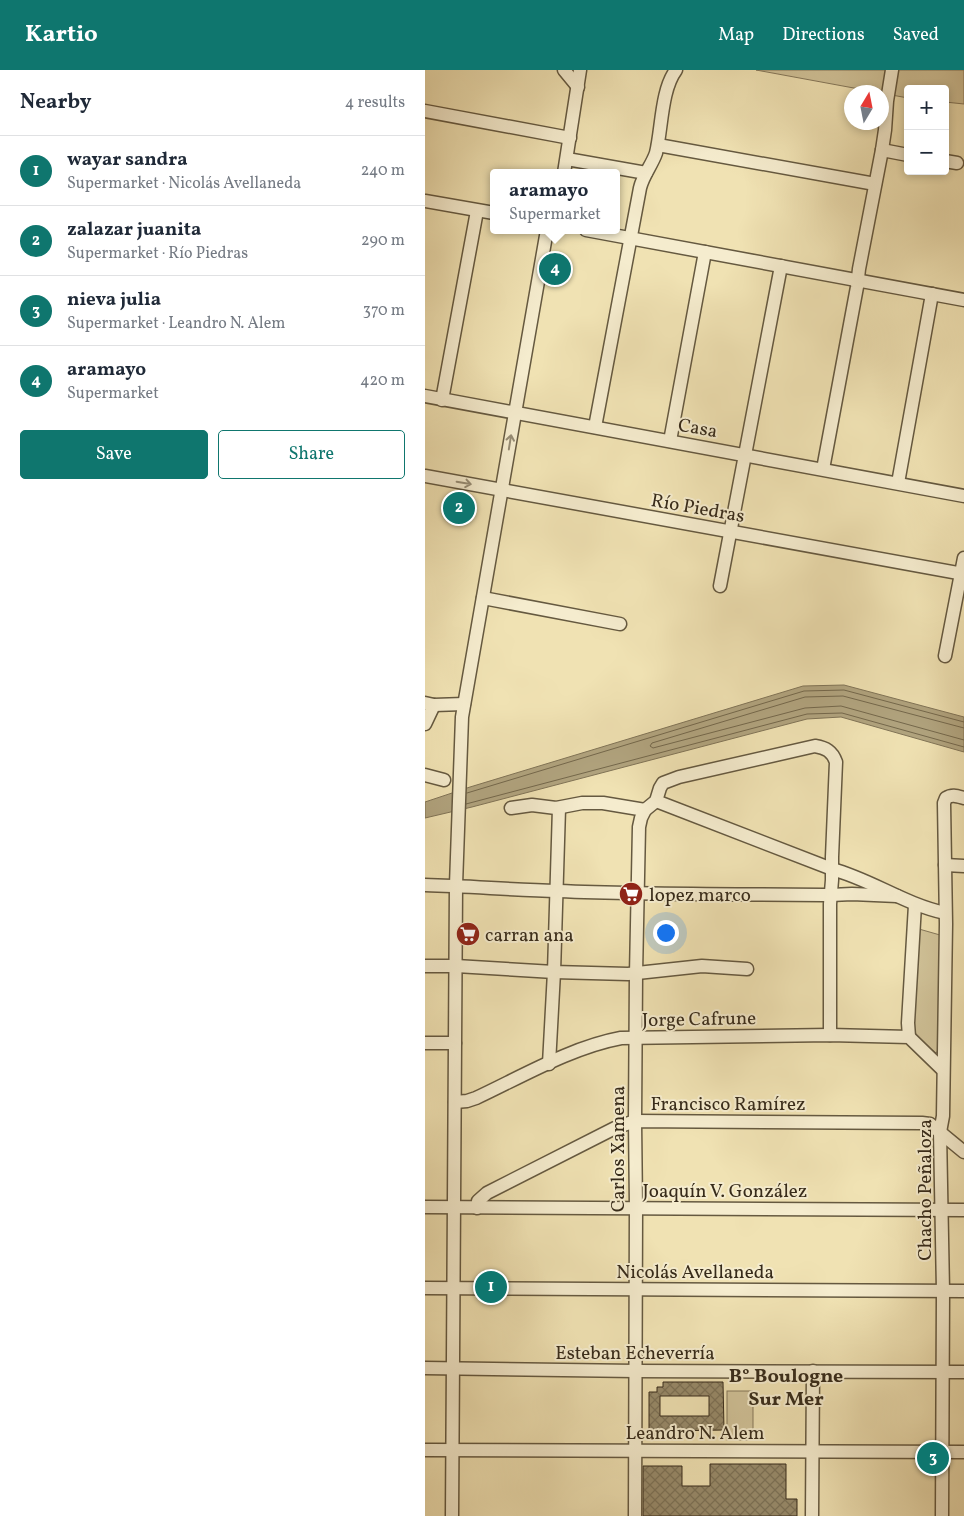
<!DOCTYPE html>
<meta charset="utf-8">
<style>
:root{--surface:#fff;--page:#f2f2f3;--text:#1f2937;--muted:#747a83;--line:#e0e1e3;--accent:#0f766e}
body{margin:0;font-family:Vollkorn,serif;background:var(--page);color:var(--text)}
.controls{position:absolute;right:15px;top:15px;display:grid;overflow:hidden;border-radius:5px;box-shadow:0 2px 8px #0003}
.controls button{width:45px;height:45px;display:grid;place-items:center;padding:0;border:0;border-bottom:1px solid var(--line);background:var(--surface);color:var(--text);font:25px sans-serif}
.compass{position:absolute;left:419px;top:15px;width:45px;height:45px;border-radius:50%;background:var(--surface);box-shadow:0 2px 8px #0003;rotate:10deg}
.you{position:absolute;left:240px;top:862px;width:18px;height:18px;margin:-12px;border:4px solid #fff;border-radius:50%;background:#1a73e8;box-shadow:0 0 0 8px #1a73e833}
.badge{display:grid;place-items:center;width:32px;height:32px;border-radius:50%;background:var(--accent);color:#fff;font-size:16px;font-weight:700}
.pin{position:absolute;translate:-50% -50%;border:2px solid #fff;box-shadow:0 1px 5px #0006}
.popup{position:absolute;left:65px;top:99px;width:130px;height:65px;box-sizing:border-box;display:grid;place-content:center;border-radius:5px;background:var(--surface);filter:drop-shadow(0 1px 4px #0005);font-size:16px;white-space:nowrap;color:var(--muted)}
.popup b{font-size:19px;color:var(--text)}
.popup::after{content:'';position:absolute;left:50%;top:100%;margin-left:-10px;border:10px solid transparent;border-top-color:var(--surface)}
.list{margin:0;padding:0;list-style:none}
h2{display:flex;justify-content:space-between;align-items:center;height:65px;margin:0;padding:0 20px;font-size:21px}
h2 small{font-size:16px;font-weight:400;color:var(--muted)}
.list li{display:grid;grid-template-columns:32px 1fr auto;gap:15px;align-items:center;box-sizing:border-box;height:70px;padding:0 20px;border-top:1px solid var(--line)}
.list b{display:block;font-size:19px;white-space:nowrap}
.list p{margin:0;font-size:16px;white-space:nowrap;color:var(--muted)}
.list em{font-size:16px;font-style:normal;color:var(--muted)}
.actions{display:flex;gap:10px;padding:15px 20px}
.actions a{flex:1;padding:11px 0;border:1px solid var(--accent);border-radius:5px;text-align:center;font-size:18px;color:var(--accent)}
.actions .main{background:var(--accent);color:#fff}
.map{position:relative;flex:none;width:539px;height:1446px;overflow:hidden}
header{display:flex;align-items:center;gap:30px;box-sizing:border-box;height:70px;padding:0 25px;background:var(--accent);color:#fff}
header strong{font-size:24px}
nav{display:flex;gap:28px;margin-inline-start:auto;font-size:18px}
main{display:flex}
aside{flex:1;background:var(--surface)}
.map>svg:first-child{display:block}
.green{fill:#d1c399;stroke:#84775a}
.water{fill:#b1a47f;stroke:#807457}
.lines{fill:none;stroke-linecap:round;stroke-linejoin:round}
.shore{stroke:#74684c;stroke-width:1}
.building{fill:url(#building-cross-hatch);stroke:#372b1a;fill-rule:evenodd}
.minor-casing{stroke:#655940;stroke-width:15}
.minor{stroke:#f5ecce;stroke-width:12}
.oneway{stroke:#968c74}
.labels{text-anchor:middle;stroke-width:4;stroke-linejoin:round;paint-order:stroke}
.street-label{font-size:19px;fill:#372b1a;stroke:#f5ecce}
.poi-label{font-size:19px;fill:#372b1a;stroke:#f5ecce;text-anchor:start}
.neighbourhood-label{font-size:20px;font-weight:bold;fill:#372b1a;stroke:#f5ecce}
</style>
<header>
<strong>Kartio</strong>
<nav><a>Map</a><a>Directions</a><a>Saved</a></nav>
</header>
<main>
<aside>
<h2>Nearby<small>4 results</small></h2>
<ul class="list">
<li><span class="badge">1</span><div><b>wayar sandra</b><p>Supermarket · Nicolás Avellaneda</p></div><em>240 m</em></li>
<li><span class="badge">2</span><div><b>zalazar juanita</b><p>Supermarket · Río Piedras</p></div><em>290 m</em></li>
<li><span class="badge">3</span><div><b>nieva julia</b><p>Supermarket · Leandro N. Alem</p></div><em>370 m</em></li>
<li><span class="badge">4</span><div><b>aramayo</b><p>Supermarket</p></div><em>420 m</em></li>
</ul>
<div class="actions"><a class="main">Save</a><a>Share</a></div>
</aside>
<div class="map">
<svg width="539" height="1446" viewBox="0 0 539 1446">
<defs>
<pattern id="building-cross-hatch" width="8" height="8" patternUnits="userSpaceOnUse" patternTransform="scale(1.25)"><rect width="8" height="8" fill="#978a6a"/><path d="M0 0l8 8M0 8l8-8" fill="none" stroke="#7c7156"/></pattern>
</defs>
<rect width="100%" height="100%" fill="#f0e2b3"/>
<filter id="stains"><feTurbulence type="fractalNoise" baseFrequency=".004" numOctaves="4"/><feColorMatrix values="0 0 0 0 .2 0 0 0 0 .09 0 0 0 0 .02 0 0 0 .5 -.17"/></filter>
<radialGradient id="worn" r=".72"><stop offset=".6" stop-color="#630" stop-opacity="0"/><stop offset="1" stop-color="#630" stop-opacity=".3"/></radialGradient>
<g class="green">
<path d="M 331,0 L 539,0 L 539,34 L 520,32 L 520,19 L 483,19 L 483,28 Z"/>
<path d="M 494,859 L 515,865 L 514,979 L 511,983 L 492,968 L 488,960 Z"/>
<rect x="302" y="1321" width="26" height="49"/>
</g>
<path class="water" d="M 419,615 L 539,647 L 539,682 L 416,647 L 382,649 L 47,737 L 0,748 L 0,732 L 45,717 L 378,616 Z"/>
<g class="lines">
<g class="shore">
<path d="M 539,658 L 418,626 L 380,627 L 227,673 L 225,676 L 228,678 L 380,638 L 416,636 L 539,670"/>
<path d="M 42,723 L 379,621 L 419,620 L 539,652"/>
<path d="M 41,734 L 382,644 L 417,643 L 539,677"/>
</g>
</g>
<g class="building">
<path d="M 238,1312 L 298,1312 L 299,1360 L 242,1361 L 242,1366 L 224,1366 L 224,1322 L 232,1322 L 232,1317 L 238,1317 ZM 235,1326 L 284,1326 L 284,1346 L 235,1346 Z"/>
<path d="M 285,1394 L 361,1394 L 361,1429 L 372,1429 L 372,1446 L 218,1446 L 218,1396 L 257,1396 L 257,1416 L 285,1416 Z"/>
</g>
<g class="lines">
<g class="minor-casing">
<g id="minor">
<path d="M 139,0 L 153,17"/>
<path d="M 0,41 L 145,68"/>
<path d="M 233,75 L 450,114"/>
<path d="M 457,80 L 483,85"/>
<path d="M 142,89 L 221,103"/>
<path d="M 520,91 L 532,93"/>
<path d="M 139,103 L 155,0"/>
<path d="M 0,131 L 69,143"/>
<path d="M 161,160 L 539,230"/>
<path d="M 0,326 L 539,426"/>
<path d="M 17,330 L 52,141"/>
<path d="M 170,357 L 215,118 C 218,105 227,95 231,83 C 237,58 236,20 251,0"/>
<path d="M 245,371 L 280,182"/>
<path d="M 398,399 L 432,217 L 434,199 L 457,80 L 460,60 L 462,31 L 467,0"/>
<path d="M 0,406 L 539,504"/>
<path d="M 473,413 L 507,224"/>
<path d="M 295,516 L 356,196"/>
<path d="M 58,528 L 195,554"/>
<path d="M 520,586 L 539,488"/>
<path d="M 0,633 L 9,635 L 39,634"/>
<path d="M 0,654 L 9,635"/>
<path d="M 0,705 L 19,710"/>
<path d="M 231,731 L 407,799 C 447,810 479,834 520,843"/>
<path d="M 86,738 L 107,735 L 131,738 L 157,733 L 178,733 L 220,740"/>
<path d="M 520,795 L 539,796"/>
<path d="M 0,815 C 44,816 88,820 133,821 C 224,825 315,824 406,825 L 427,824 L 472,826"/>
<path d="M 0,896 L 31,896 L 129,902 L 203,904 L 277,896 L 322,899"/>
<path d="M 484,967 L 483,953 L 490,835"/>
<path d="M 0,973 L 30,973"/>
<path d="M 124,994 L 129,902 L 134,738"/>
<path d="M 30,1032 L 42,1031 L 51,1028 C 96,1007 147,977 196,968 L 405,965 L 484,967 L 518,1000"/>
<path d="M 0,1137 L 539,1140"/>
<path d="M 52,1138 L 53,1131 L 62,1123 L 190,1058 L 210,1051 L 497,1053 L 505,1054 L 539,1082"/>
<path d="M 0,1218 L 539,1221"/>
<path d="M 0,1298 L 211,1301 L 539,1302"/>
<path d="M 0,1380 L 539,1382"/>
<path d="M 27,1446 L 31,815 L 37,647 L 122,160"/>
<path d="M 210,1446 L 211,1138 L 210,1051 L 211,904 L 214,757 L 216,748 L 220,740 L 231,731 L 235,718 L 238,713 L 254,707 L 390,676 C 401,678 407,681 411,692 L 407,787 L 407,810 L 405,834 L 405,965"/>
<path d="M 387,1446 L 388,1301"/>
<path d="M 517,1446 L 518,1221 L 515,1062 L 518,1046 L 521,854 L 519,733 L 521,728 C 527,724 532,726 539,728"/>
</g>
</g>
<use href="#minor" class="minor"/>
</g>
<defs><path id="oneway-shaft" d="M-6 0H5M1.5-3L5.5 0L1.5 3" fill="none" stroke-width="1.6" stroke-linecap="round" stroke-linejoin="round" transform="scale(1.25)"/></defs>
<g class="oneway">
<use href="#oneway-shaft" transform="translate(85 372) rotate(-81)"/>
<use href="#oneway-shaft" transform="translate(39 413) rotate(10)"/>
</g>
<defs>
<g id="supermarket-disc" transform="scale(1.25)"><circle r="9.5" fill="#8f2418" stroke="#f5ecce"/><path d="M-6-5.5h2.5l.6 2H6L4.5 2H-2.5L-4.4-4H-6ZM-1.5 3.2a1.3 1.3 0 1 0 .1 0ZM3 3.2a1.3 1.3 0 1 0 .1 0Z" fill="#fff"/></g>
</defs>
<g fill-rule="evenodd">
<use href="#supermarket-disc" x="206" y="824"/>
<use href="#supermarket-disc" x="43" y="864"/>
</g>
<g class="labels">
<g class="street-label">
<text transform="translate(273 357) rotate(10)" y="7">Casa</text>
<text transform="translate(273 437) rotate(10)" y="7">Río Piedras</text>
<text transform="translate(274 948) rotate(-1)" y="7">Jorge Cafrune</text>
<text x="303" y="1040">Francisco Ramírez</text>
<text transform="translate(192 1079) rotate(-90)" y="7">Carlos Xamena</text>
<text x="300" y="1127">Joaquín V. González</text>
<text transform="translate(499 1120) rotate(-90)" y="7">Chacho Peñaloza</text>
<text x="270" y="1208">Nicolás Avellaneda</text>
<text x="210" y="1289">Esteban Echeverría</text>
<text x="270" y="1369">Leandro N. Alem</text>
</g>
<g class="poi-label">
<text x="224" y="831">lopez marco</text>
<text x="60" y="871">carran ana</text>
</g>
<g class="neighbourhood-label">
<text x="361" y="1312">B° Boulogne<tspan x="361" dy="23">Sur Mer</tspan></text>
</g>
</g>
<rect width="100%" height="100%" filter="url(#stains)"/>
<rect width="100%" height="100%" fill="url(#worn)"/>
</svg>
<div class="controls">
<button>+</button>
<button>−</button>
</div>
<svg class="compass" viewBox="-18 -18 36 36"><path d="M0-13l5 13h-10z" fill="#e53935"/><path d="M0 13l5-13h-10z" fill="#747a83"/></svg>
<div class="you"></div>
<div class="pin badge" style="left:66px;top:1217px">1</div>
<div class="pin badge" style="left:34px;top:438px">2</div>
<div class="pin badge" style="left:508px;top:1388px">3</div>
<div class="pin badge" style="left:130px;top:199px">4</div>
<div class="popup"><b>aramayo</b>Supermarket</div>
</div>
</main>
